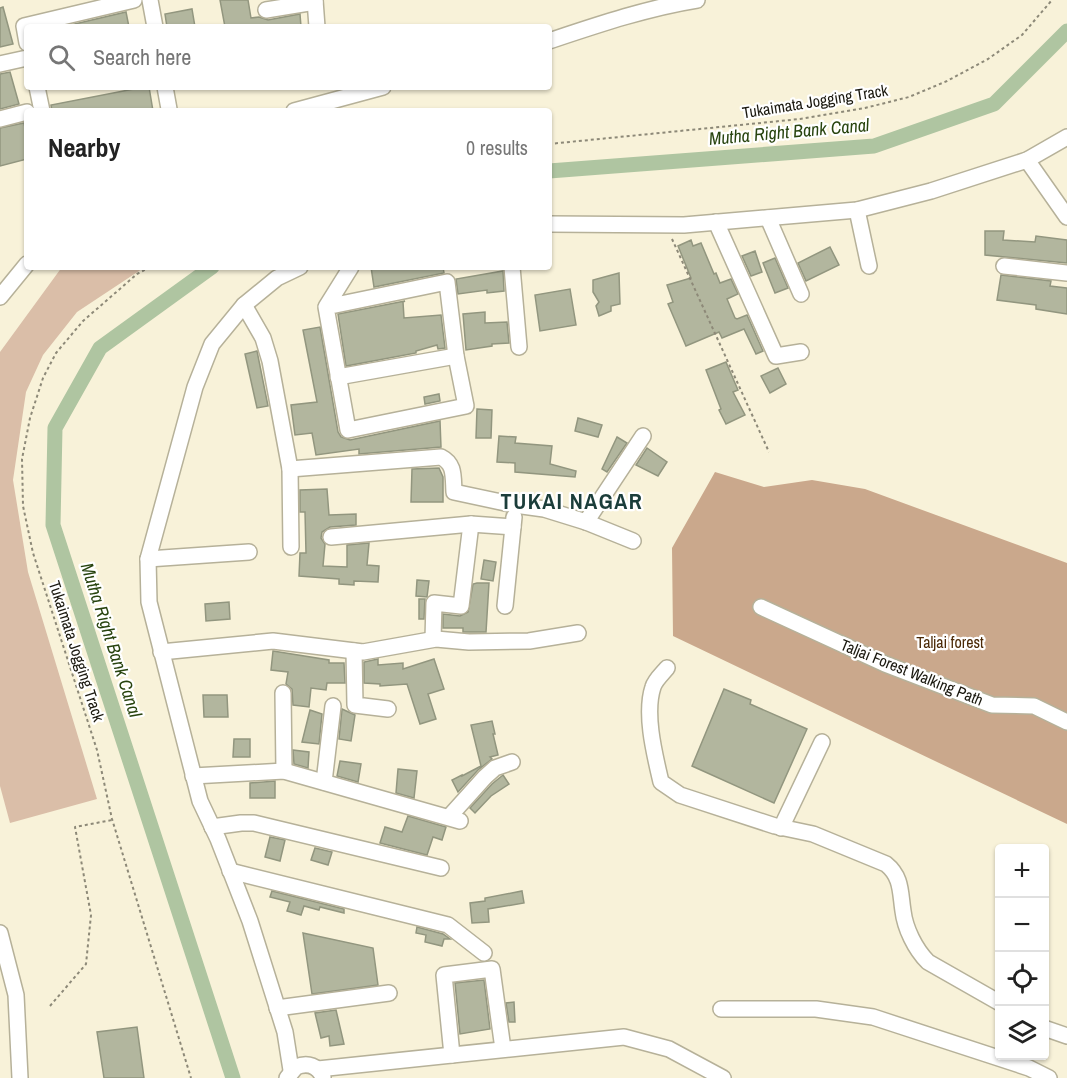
<!DOCTYPE html>
<meta charset="utf-8">
<style>
:root{--surface:#fff;--page:#f2f2f2;--text:#222;--muted:#767676;--line:#e0e0e0}
body{margin:0;font-family:"Archivo Narrow",sans-serif;background:var(--page);color:var(--text)}
.controls{position:absolute;right:18px;bottom:18px;display:grid;overflow:hidden;border-radius:6px;box-shadow:0 2px 4px #0004}
.controls button{width:54px;height:54px;display:grid;place-items:center;padding:0;border:0;border-bottom:2px solid var(--line);background:var(--surface);color:var(--text);font:30px sans-serif}
.list{margin:0;padding:0;list-style:none}
h2{display:flex;justify-content:space-between;align-items:center;height:78px;margin:0;padding:0 24px;font-size:26px}
h2 small{font-size:20px;font-weight:400;color:var(--muted)}
.icon{flex:none;width:33px;height:33px;fill:none;stroke:currentColor;stroke-width:2;stroke-linecap:round;stroke-linejoin:round}
.map{position:relative;flex:none;width:1067px;height:1078px;overflow:hidden}
.search{position:absolute;background:var(--surface);box-shadow:0 2px 4px #0004;left:24px;top:24px;width:528px;height:66px;display:flex;align-items:center;gap:15px;box-sizing:border-box;padding:0 21px;border-radius:6px;color:var(--muted);font-size:22px}
.panel{position:absolute;background:var(--surface);box-shadow:0 2px 4px #0004;left:24px;top:108px;width:528px;height:162px;border-radius:6px}
.map>svg:first-child{display:block}
.green{fill:#dabea8}
.forest{fill:#caa88c}
.lines{fill:none;stroke-linecap:round;stroke-linejoin:round}
.canal{stroke:#afc5a1;stroke-width:15}
.building{fill:#b2b69e;stroke:#92967f;stroke-width:1.5}
.minor-casing{stroke:#b6b199;stroke-width:18}
.path{stroke:#8d8978;stroke-width:2;stroke-dasharray:3 3;stroke-linecap:butt}
.minor{stroke:#fff;stroke-width:15}
.labels{text-anchor:middle;stroke-width:4.5;stroke-linejoin:round;paint-order:stroke}
.street-label{font-size:16px;fill:#1a180f;stroke:#fff}
.park-label{font-size:16px;fill:#4b2906;stroke:#fff}
.water-label{font-size:18px;font-style:italic;fill:#28440f;stroke:#fff}
.district-label{font-size:22px;font-weight:bold;letter-spacing:1.5px;fill:#1b3d3a;stroke:#fff}
</style>
<div class="map">
<svg width="1067" height="1078" viewBox="0 0 1067 1078">
<rect width="100%" height="100%" fill="#f8f2d9"/>
<path class="green" d="M 62,267 L 145,267 L 77,312 L 43,355 L 26,392 L 13,480 L 28,572 L 97,799 L 10,823 L 0,786 L 0,352 Z"/>
<path class="forest" d="M 715,472 L 764,487 L 812,480 L 865,489 L 1067,563 L 1067,824 L 673,636 L 672,548 Z"/>
<g class="lines">
<g class="canal">
<path d="M 549,171 L 874,146 L 994,104 L 1067,31"/>
<path d="M 212,267 L 100,348 L 55,428 L 53,525 L 233,1078"/>
</g>
</g>
<g class="building">
<path d="M 220,0 L 248,0 L 251,18 L 259,17 L 268,20 L 300,14 L 301,27 L 225,27 Z"/>
<path d="M 3,7 L 13,44 L 0,47 L 0,8 Z"/>
<path d="M 192,9 L 195,27 L 167,27 L 165,14 Z"/>
<path d="M 126,12 L 129,27 L 62,27 Z"/>
<path d="M 10,72 L 19,104 L 0,109 L 0,74 Z"/>
<path d="M 144,87 L 149,87 L 153,111 L 52,111 L 51,105 Z"/>
<path d="M 24,123 L 27,136 L 27,159 L 0,166 L 0,128 Z"/>
<path d="M 985,231 L 1004,231 L 1003,240 L 1035,242 L 1036,236 L 1067,240 L 1067,263 L 985,255 Z"/>
<path d="M 691,240 L 693,246 L 701,243 L 714,274 L 716,273 L 720,283 L 731,279 L 738,294 L 727,299 L 735,318 L 737,319 L 747,315 L 763,351 L 756,354 L 744,329 L 722,338 L 719,332 L 686,346 L 668,304 L 673,302 L 667,285 L 691,278 L 678,246 Z"/>
<path d="M 830,247 L 839,265 L 806,281 L 798,263 Z"/>
<path d="M 755,251 L 762,272 L 751,276 L 742,256 Z"/>
<path d="M 775,258 L 788,288 L 775,293 L 763,263 Z"/>
<path d="M 371,267 L 443,267 L 444,273 L 374,287 Z"/>
<path d="M 503,271 L 504,291 L 487,293 L 487,290 L 458,294 L 456,279 Z"/>
<path d="M 619,273 L 620,304 L 611,306 L 611,311 L 599,316 L 596,306 L 599,302 L 593,292 L 593,280 Z"/>
<path d="M 1001,275 L 1051,281 L 1050,286 L 1067,288 L 1067,314 L 1036,309 L 1036,305 L 997,300 Z"/>
<path d="M 570,289 L 576,325 L 540,331 L 535,295 Z"/>
<path d="M 405,301 L 403,302 L 404,318 L 441,315 L 445,348 L 438,349 L 437,345 L 416,351 L 416,353 L 346,366 L 338,314 Z"/>
<path d="M 485,312 L 485,323 L 507,322 L 509,343 L 492,344 L 492,346 L 466,350 L 463,314 Z"/>
<path d="M 320,327 L 338,432 L 341,437 L 350,440 L 440,421 L 441,447 L 359,454 L 359,449 L 316,455 L 312,433 L 295,435 L 291,405 L 317,402 L 303,330 Z"/>
<path d="M 257,351 L 268,406 L 257,408 L 245,354 Z"/>
<path d="M 726,362 L 738,390 L 733,392 L 745,415 L 726,424 L 719,410 L 721,409 L 706,370 Z"/>
<path d="M 778,368 L 786,384 L 770,393 L 761,376 Z"/>
<path d="M 439,394 L 440,401 L 425,404 L 424,397 Z"/>
<path d="M 477,409 L 492,410 L 491,438 L 476,438 Z"/>
<path d="M 578,418 L 602,425 L 598,437 L 575,431 Z"/>
<path d="M 499,436 L 516,437 L 515,443 L 552,446 L 550,464 L 576,471 L 575,477 L 515,472 L 515,463 L 497,462 Z"/>
<path d="M 617,437 L 627,443 L 607,472 L 602,469 Z"/>
<path d="M 647,448 L 667,462 L 658,476 L 636,465 Z"/>
<path d="M 439,468 L 443,477 L 443,502 L 411,502 L 412,469 Z"/>
<path d="M 327,489 L 329,515 L 356,514 L 356,525 L 330,527 L 322,532 L 321,538 L 325,544 L 323,566 L 347,567 L 347,545 L 369,543 L 367,565 L 379,566 L 378,582 L 354,581 L 354,585 L 339,584 L 339,579 L 299,576 L 300,553 L 306,553 L 305,512 L 300,512 L 300,490 Z"/>
<path d="M 484,560 L 496,562 L 493,581 L 481,579 Z"/>
<path d="M 417,580 L 429,581 L 427,597 L 416,596 Z"/>
<path d="M 477,583 L 489,583 L 486,632 L 463,632 L 463,628 L 443,628 L 443,614 L 460,616 L 468,612 L 473,584 Z"/>
<path d="M 419,599 L 425,599 L 424,619 L 419,619 Z"/>
<path d="M 229,602 L 230,619 L 206,621 L 205,604 Z"/>
<path d="M 273,651 L 329,660 L 329,663 L 344,663 L 345,683 L 327,683 L 326,690 L 311,688 L 309,707 L 293,705 L 292,689 L 286,684 L 288,672 L 271,670 Z"/>
<path d="M 378,659 L 378,665 L 403,663 L 403,669 L 434,659 L 444,689 L 428,694 L 436,719 L 420,724 L 407,684 L 380,686 L 380,684 L 364,683 L 364,662 Z"/>
<path d="M 724,689 L 751,700 L 750,704 L 807,729 L 774,803 L 692,766 Z"/>
<path d="M 203,695 L 227,695 L 228,717 L 204,717 Z"/>
<path d="M 342,709 L 355,715 L 351,741 L 339,739 Z"/>
<path d="M 310,710 L 322,714 L 319,744 L 302,742 Z"/>
<path d="M 492,721 L 495,734 L 493,734 L 498,755 L 490,757 L 492,759 L 478,770 L 458,792 L 452,780 L 462,775 L 462,776 L 481,766 L 471,725 Z"/>
<path d="M 234,739 L 250,739 L 250,757 L 233,757 Z"/>
<path d="M 293,750 L 309,752 L 308,768 L 294,764 Z"/>
<path d="M 340,761 L 361,764 L 358,782 L 337,776 Z"/>
<path d="M 398,769 L 417,771 L 414,798 L 396,793 Z"/>
<path d="M 503,775 L 509,784 L 491,796 L 475,813 L 470,808 L 492,784 Z"/>
<path d="M 275,781 L 275,798 L 250,798 L 250,783 Z"/>
<path d="M 408,816 L 446,827 L 442,840 L 433,837 L 427,855 L 380,843 L 385,827 L 402,832 Z"/>
<path d="M 270,837 L 285,840 L 280,861 L 265,857 Z"/>
<path d="M 315,848 L 332,852 L 328,865 L 311,860 Z"/>
<path d="M 272,891 L 344,909 L 344,913 L 320,907 L 319,910 L 304,906 L 301,915 L 287,911 L 290,902 L 270,897 Z"/>
<path d="M 522,891 L 524,903 L 488,909 L 489,922 L 472,923 L 470,903 L 485,901 L 485,898 Z"/>
<path d="M 417,927 L 443,934 L 450,939 L 444,939 L 442,946 L 425,942 L 426,935 L 416,933 Z"/>
<path d="M 303,933 L 373,948 L 378,985 L 312,994 Z"/>
<path d="M 484,980 L 490,1029 L 460,1034 L 455,983 Z"/>
<path d="M 514,1002 L 515,1022 L 509,1022 L 506,1003 Z"/>
<path d="M 336,1010 L 344,1044 L 330,1046 L 329,1036 L 321,1038 L 315,1013 Z"/>
<path d="M 137,1027 L 144,1078 L 104,1078 L 97,1032 Z"/>
</g>
<g class="lines">
<g class="minor-casing">
<g id="minor">
<path d="M 150,0 L 155,27"/>
<path d="M 315,0 L 317,27"/>
<path d="M 266,10 L 315,2"/>
<path d="M 549,41 C 597,25 647,8 697,0"/>
<path d="M 27,43 L 24,26 L 134,0"/>
<path d="M 0,64 L 27,58"/>
<path d="M 37,87 L 42,111"/>
<path d="M 165,87 L 169,109"/>
<path d="M 294,111 L 383,87"/>
<path d="M 0,119 L 27,112"/>
<path d="M 1027,160 L 1067,217"/>
<path d="M 857,210 L 869,266"/>
<path d="M 768,218 L 801,294"/>
<path d="M 716,222 L 776,356 L 801,352"/>
<path d="M 549,224 L 684,225 L 857,210 L 931,191 L 1027,160 L 1067,137"/>
<path d="M 1004,266 L 1067,273"/>
<path d="M 512,267 L 519,347"/>
<path d="M 0,297 L 27,264"/>
<path d="M 244,305 L 263,338 L 270,361 L 290,469 L 441,457 C 455,464 453,476 454,492 L 515,505 L 544,509 L 586,522 L 633,541"/>
<path d="M 326,307 L 447,282 L 456,356 L 466,406 L 348,430 L 326,307 L 351,267"/>
<path d="M 338,377 L 456,356"/>
<path d="M 290,469 L 291,547"/>
<path d="M 586,522 L 643,436"/>
<path d="M 331,537 L 471,524 L 513,527"/>
<path d="M 148,559 L 249,552"/>
<path d="M 505,606 L 514,517"/>
<path d="M 761,607 L 885,664 L 992,705 L 1034,706 L 1067,722"/>
<path d="M 433,639 L 434,603 L 461,606 L 471,524"/>
<path d="M 354,651 L 355,705 L 388,709"/>
<path d="M 161,652 L 273,641 L 363,652 L 436,639 L 469,642 L 529,641 L 578,633"/>
<path d="M 667,668 C 662,674 655,680 653,687 C 644,714 655,756 661,782 L 680,795 L 775,826 L 813,834 L 886,864 C 902,877 900,892 903,911 C 905,928 915,949 928,962 L 1000,1003"/>
<path d="M 283,693 L 284,771"/>
<path d="M 193,776 L 284,771 L 460,821"/>
<path d="M 324,782 L 333,706"/>
<path d="M 449,817 L 485,777 L 495,768 L 512,762"/>
<path d="M 212,827 L 241,823 L 254,823 L 441,868"/>
<path d="M 781,828 L 822,742"/>
<path d="M 230,871 L 448,925 L 484,953"/>
<path d="M 0,933 L 16,995 L 20,1078"/>
<path d="M 277,1008 L 389,993"/>
<path d="M 721,1009 L 816,1009 L 873,1017 L 1029,1068 L 1049,1078"/>
<path d="M 1044,1028 L 1067,1036"/>
<path d="M 452,1055 L 444,975 L 492,969 L 503,1049"/>
<path d="M 318,1069 L 624,1037 L 669,1049 L 723,1078"/>
<path d="M 291,1070 L 285,1032 L 250,921 L 218,839 L 200,801 L 149,602 L 148,559 L 195,387 L 212,344 L 244,305 L 277,278 L 300,267"/>
<path d="M 287,1078 L 296,1067 C 308,1062 318,1066 323,1077"/>
</g>
</g>
<g class="path">
<path d="M 549,144 L 800,119 L 865,108 L 909,97 L 947,81 L 988,59 L 1022,35 L 1052,0"/>
<path d="M 672,239 L 769,452"/>
<path d="M 150,267 L 137,274 L 83,321 L 56,353 L 43,378 L 30,418 L 22,459 L 23,506 L 33,553 L 97,750 L 112,819 L 191,1078"/>
<path d="M 50,1006 L 86,964 L 91,915 L 75,827 L 112,820"/>
</g>
<use href="#minor" class="minor"/>
</g>
<g class="labels">
<g class="street-label">
<text transform="translate(815 101) rotate(-9)" y="6">Tukaimata Jogging Track</text>
<text transform="translate(77 651) rotate(72)" y="6">Tukaimata Jogging Track</text>
<text transform="translate(912 672) rotate(22)" y="6">Taljai Forest Walking Path</text>
</g>
<g class="park-label">
<text x="950" y="648">Taljai forest</text>
</g>
<g class="water-label">
<text transform="translate(789 132) rotate(-5)" y="6">Mutha Right Bank Canal</text>
<text transform="translate(111 640) rotate(72)" y="6">Mutha Right Bank Canal</text>
</g>
<g class="district-label">
<text x="572" y="509">TUKAI NAGAR</text>
</g>
</g>
</svg>
<div class="controls">
<button>+</button>
<button>−</button>
<button><svg class="icon" aria-label="locate" viewBox="0 0 24 24"><circle cx="12" cy="12" r="6"/><path d="M12 2v4M12 18v4M2 12h4M18 12h4"/></svg></button>
<button><svg class="icon" aria-label="layers" viewBox="0 0 24 24"><path d="M12 4l9 5-9 5-9-5zM3 14l9 5 9-5"/></svg></button>
</div>
<div class="search"><svg class="icon" aria-label="search" viewBox="0 0 24 24"><circle cx="10" cy="10" r="6"/><path d="M15 15l6 6"/></svg>Search here</div>
<section class="panel">
<h2>Nearby<small>0 results</small></h2>
<ul class="list">
</ul>
</section>
</div>
